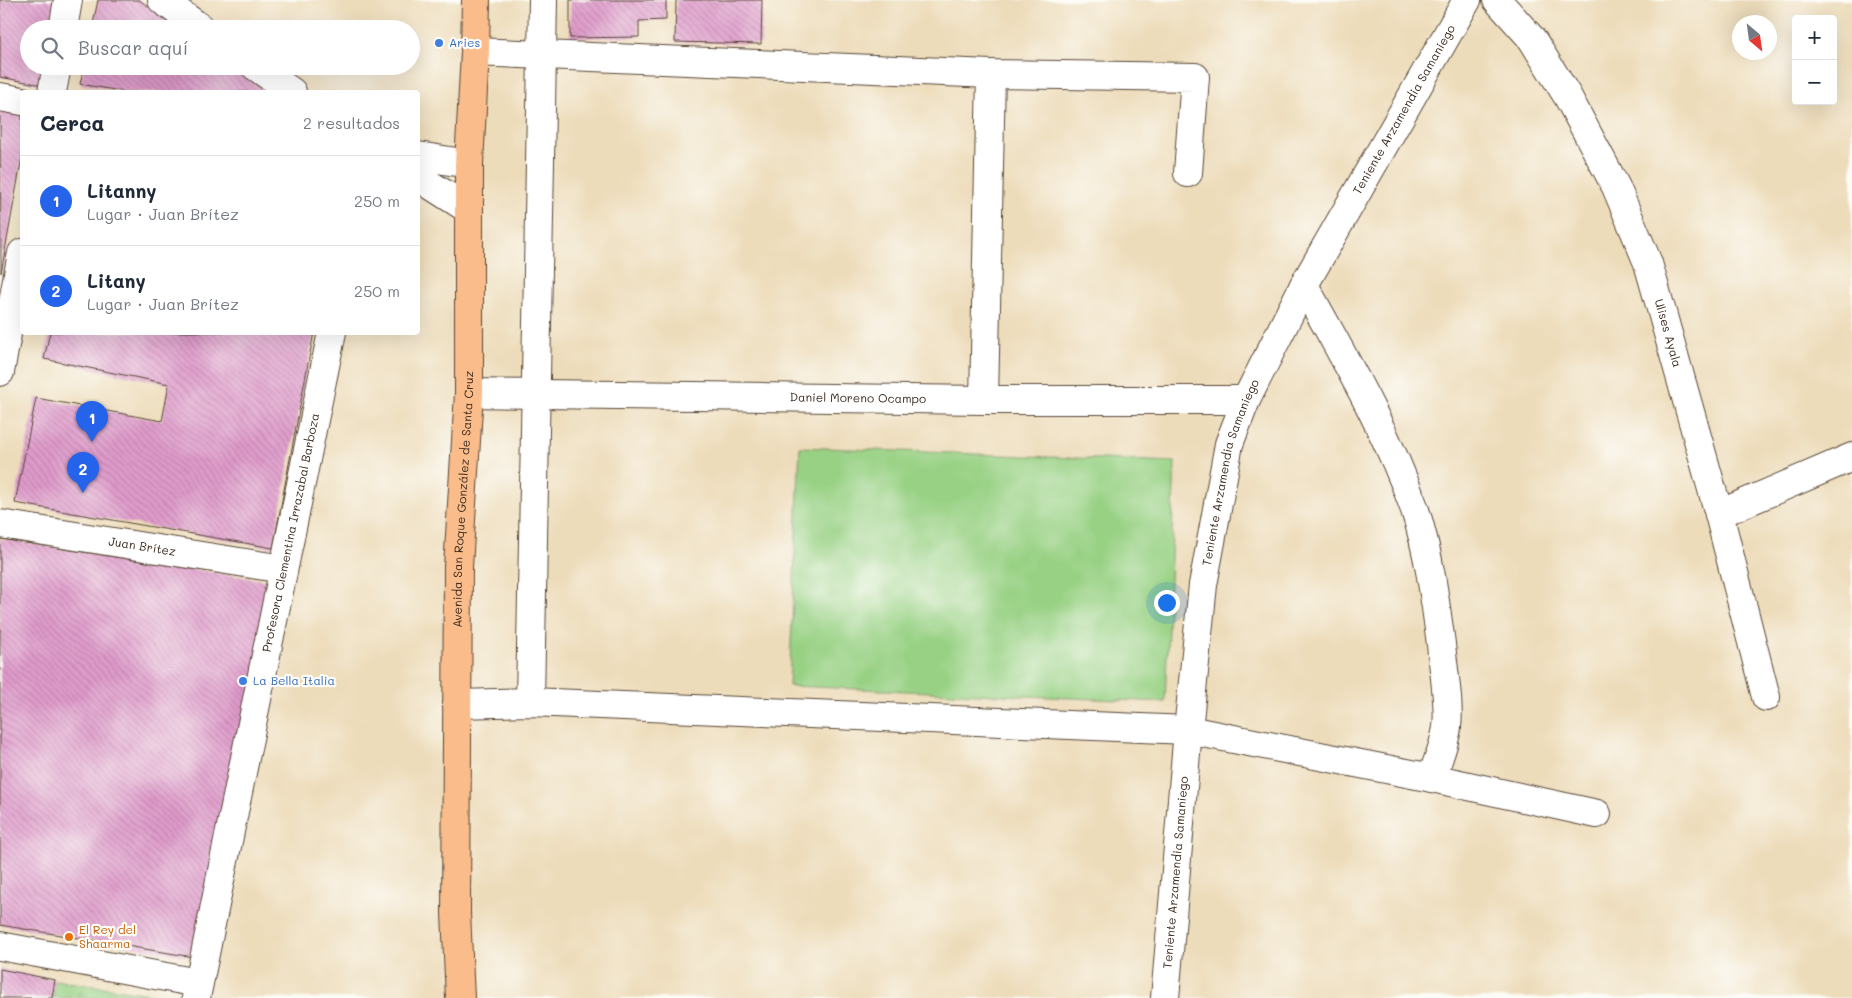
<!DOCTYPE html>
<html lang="es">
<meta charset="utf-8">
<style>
:root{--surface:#fff;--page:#f6f6f7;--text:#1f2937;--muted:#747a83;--line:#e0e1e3;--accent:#2563eb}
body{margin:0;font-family:Mali,sans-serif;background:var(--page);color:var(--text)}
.controls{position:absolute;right:15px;top:15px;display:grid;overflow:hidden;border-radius:5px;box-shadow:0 5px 20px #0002}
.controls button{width:45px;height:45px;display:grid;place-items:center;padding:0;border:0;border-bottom:1px solid var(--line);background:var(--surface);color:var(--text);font:25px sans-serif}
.compass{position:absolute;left:1732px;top:15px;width:45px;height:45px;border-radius:50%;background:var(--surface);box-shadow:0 5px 20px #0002;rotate:151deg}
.you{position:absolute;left:1166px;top:602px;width:18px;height:18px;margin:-12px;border:4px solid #fff;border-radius:50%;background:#1a73e8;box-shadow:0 0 0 8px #1a73e833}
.badge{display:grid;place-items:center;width:32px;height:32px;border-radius:50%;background:var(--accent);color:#fff;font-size:16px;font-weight:700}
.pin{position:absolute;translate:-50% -41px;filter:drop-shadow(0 1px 2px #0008)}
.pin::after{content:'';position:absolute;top:26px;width:18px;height:15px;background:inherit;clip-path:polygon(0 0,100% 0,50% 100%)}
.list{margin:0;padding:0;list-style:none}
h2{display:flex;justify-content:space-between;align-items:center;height:65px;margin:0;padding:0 20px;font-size:21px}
h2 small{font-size:16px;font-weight:400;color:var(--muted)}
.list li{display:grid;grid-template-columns:32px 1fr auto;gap:15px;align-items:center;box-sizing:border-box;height:90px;padding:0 20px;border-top:1px solid var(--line)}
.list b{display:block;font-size:19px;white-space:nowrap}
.list p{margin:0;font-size:16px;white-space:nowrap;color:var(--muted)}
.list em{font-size:16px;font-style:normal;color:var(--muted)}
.icon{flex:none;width:28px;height:28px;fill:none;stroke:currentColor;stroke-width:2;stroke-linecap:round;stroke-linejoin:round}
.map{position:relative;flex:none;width:1852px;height:998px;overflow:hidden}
.search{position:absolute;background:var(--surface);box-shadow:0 5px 20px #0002;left:20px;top:20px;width:400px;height:55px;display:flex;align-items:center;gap:12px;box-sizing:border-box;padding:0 18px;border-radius:28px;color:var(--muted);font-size:19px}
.panel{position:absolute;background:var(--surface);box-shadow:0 5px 20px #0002;left:20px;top:90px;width:400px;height:245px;border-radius:5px}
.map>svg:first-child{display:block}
.grass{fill:url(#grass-tufts);stroke:#6a7e51}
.pitch{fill:#98d184;stroke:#6a7e51}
.building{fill:url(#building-back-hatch)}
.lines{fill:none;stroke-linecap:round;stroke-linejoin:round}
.minor-casing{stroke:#564535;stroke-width:30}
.highway-casing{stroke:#564535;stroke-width:30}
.minor{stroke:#fff;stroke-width:28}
.highway{stroke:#f9bc8a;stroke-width:28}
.shop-dot{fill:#3f7fe0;stroke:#fdfcf7;stroke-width:2}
.food-dot{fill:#e8710a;stroke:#fdfcf7;stroke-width:2}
.labels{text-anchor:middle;stroke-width:4.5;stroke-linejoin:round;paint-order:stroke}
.shop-label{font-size:12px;fill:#366cbe;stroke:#fdfcf7;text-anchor:start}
.street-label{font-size:12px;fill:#3b2a1e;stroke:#fdfcf7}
.food-label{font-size:12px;fill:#c56008;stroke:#fdfcf7;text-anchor:start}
</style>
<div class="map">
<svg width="1852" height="998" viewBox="0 0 1852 998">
<defs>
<pattern id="grass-tufts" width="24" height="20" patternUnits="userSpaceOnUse" patternTransform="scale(1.25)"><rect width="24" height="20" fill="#98d184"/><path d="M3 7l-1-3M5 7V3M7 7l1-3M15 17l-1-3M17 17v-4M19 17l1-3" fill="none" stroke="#7daa6b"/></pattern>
<pattern id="building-back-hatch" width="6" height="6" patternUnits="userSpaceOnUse" patternTransform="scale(1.25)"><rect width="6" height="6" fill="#e09bcc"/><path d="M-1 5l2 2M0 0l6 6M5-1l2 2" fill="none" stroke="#b77fa5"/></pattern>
</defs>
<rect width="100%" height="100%" fill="#fdfcf7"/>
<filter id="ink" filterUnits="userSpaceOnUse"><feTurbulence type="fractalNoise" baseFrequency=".02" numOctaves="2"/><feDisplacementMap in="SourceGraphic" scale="10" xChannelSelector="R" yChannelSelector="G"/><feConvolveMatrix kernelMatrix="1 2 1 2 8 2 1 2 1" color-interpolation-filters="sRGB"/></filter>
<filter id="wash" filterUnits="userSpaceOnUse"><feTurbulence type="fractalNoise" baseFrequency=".0096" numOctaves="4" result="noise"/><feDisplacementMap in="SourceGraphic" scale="20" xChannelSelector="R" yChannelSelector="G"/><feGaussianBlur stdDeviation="1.12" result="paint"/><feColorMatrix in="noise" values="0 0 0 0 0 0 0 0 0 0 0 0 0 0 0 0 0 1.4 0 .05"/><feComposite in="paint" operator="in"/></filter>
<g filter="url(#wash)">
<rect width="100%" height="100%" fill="#eddcba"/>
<path class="grass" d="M 55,980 L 176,998 L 52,998 Z"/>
<path class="pitch" d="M 800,447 L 1175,462 L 1165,702 L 789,686 Z"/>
<g id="blocks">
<g class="building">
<path d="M 0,0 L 55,0 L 51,29 L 29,29 L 29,66 L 45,66 L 42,85 L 0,77 Z"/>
<path d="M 98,0 L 139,0 L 181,29 L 92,29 Z"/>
<path d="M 570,0 L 666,0 L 666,20 L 639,21 L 639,37 L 570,38 Z"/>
<path d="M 676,0 L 762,0 L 761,44 L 675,42 Z"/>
<path d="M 84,66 L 234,66 L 272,92 L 126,92 L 80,84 Z"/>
<path d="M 0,110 L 22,113 L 22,157 L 1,273 Z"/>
<path d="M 50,332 L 314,332 L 273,548 L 15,503 L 36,398 L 162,421 L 169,384 L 44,359 Z"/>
<path d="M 0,539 L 275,582 L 193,957 L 0,925 Z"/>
<path d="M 0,969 L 55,980 L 52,998 L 0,998 Z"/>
</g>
</g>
</g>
<g filter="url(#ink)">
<use href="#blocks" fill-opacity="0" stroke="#564535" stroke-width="1"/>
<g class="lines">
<g class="minor-casing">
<g id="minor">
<path d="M 162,0 L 202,29"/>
<path id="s1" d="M 1497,0 L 1532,39 L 1568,97 L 1616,187 L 1648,263 L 1719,514 L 1766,697"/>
<path d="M 63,29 L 68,0"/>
<path d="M 475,52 L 991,74 L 1195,77 L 1188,173"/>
<path d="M 255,66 L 292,92"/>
<path d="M 52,92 L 57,66"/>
<path d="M 0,97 L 22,101"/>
<path d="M 418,156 L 469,164"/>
<path d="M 418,177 L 468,209"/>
<path d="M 1304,285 C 1344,358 1387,431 1415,510 C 1429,553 1435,599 1441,644 C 1443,667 1450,704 1447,727 C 1445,744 1437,761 1432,778"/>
<path d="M 0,372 L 22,253"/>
<path id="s2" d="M 469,393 L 984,400 L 1246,400"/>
<path d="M 984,400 L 991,74"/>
<path d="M 1719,514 L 1852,457"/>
<path id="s3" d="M 0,524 L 283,569"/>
<path d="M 530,702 L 543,0"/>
<path d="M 457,704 L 530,702 L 1188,730 L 1432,778 L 1597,814"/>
<path d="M 0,946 L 198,983"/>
<path id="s4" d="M 196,998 L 332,332"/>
<path id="s5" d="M 1165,998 L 1188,730 L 1203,585 L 1229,444 L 1246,400 L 1304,285 L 1467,0"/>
</g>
</g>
<g class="highway-casing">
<g id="highway">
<path id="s6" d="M 460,998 L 456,913 L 458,567 L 469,393 L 469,164 L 475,52 L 476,0"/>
</g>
</g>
<use href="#minor" class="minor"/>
<use href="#highway" class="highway"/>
</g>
</g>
<g class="shop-dot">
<circle cx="439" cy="43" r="5"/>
<circle cx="243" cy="681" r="5"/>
</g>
<circle class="food-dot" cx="69" cy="937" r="5"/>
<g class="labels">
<g class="shop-label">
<text x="449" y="47">Aries</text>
<text x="253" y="685">La Bella Italia</text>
</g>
<g class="street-label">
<text dy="4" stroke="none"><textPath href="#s5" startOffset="936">Teniente Arzamendia Samaniego</textPath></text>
<text dy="4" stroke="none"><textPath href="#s1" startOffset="378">Ulises Ayala</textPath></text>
<text dy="4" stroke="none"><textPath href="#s2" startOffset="389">Daniel Moreno Ocampo</textPath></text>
<text dy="4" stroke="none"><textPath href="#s5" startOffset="531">Teniente Arzamendia Samaniego</textPath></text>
<text dy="4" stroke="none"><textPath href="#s6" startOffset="499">Avenida San Roque González de Santa Cruz</textPath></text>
<text dy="4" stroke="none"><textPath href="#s4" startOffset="475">Profesora Clementina Irrazabal Barboza</textPath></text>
<text dy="4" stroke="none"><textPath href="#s3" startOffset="144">Juan Brítez</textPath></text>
<text dy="4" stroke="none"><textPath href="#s5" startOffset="126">Teniente Arzamendia Samaniego</textPath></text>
</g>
<g class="food-label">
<text x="79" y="934">El Rey del<tspan x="79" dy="14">Shaarma</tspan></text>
</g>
</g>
</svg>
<div class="controls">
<button>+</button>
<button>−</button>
</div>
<svg class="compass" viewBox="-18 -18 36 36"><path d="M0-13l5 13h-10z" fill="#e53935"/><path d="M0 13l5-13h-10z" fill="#747a83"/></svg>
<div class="you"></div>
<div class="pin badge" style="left:92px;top:442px">1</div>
<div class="pin badge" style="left:83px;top:493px">2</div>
<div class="search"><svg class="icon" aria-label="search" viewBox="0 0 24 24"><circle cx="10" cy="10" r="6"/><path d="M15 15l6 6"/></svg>Buscar aquí</div>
<section class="panel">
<h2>Cerca<small>2 resultados</small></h2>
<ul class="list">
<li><span class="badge">1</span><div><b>Litanny</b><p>Lugar · Juan Brítez</p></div><em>250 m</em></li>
<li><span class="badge">2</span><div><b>Litany</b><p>Lugar · Juan Brítez</p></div><em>250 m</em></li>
</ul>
</section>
</div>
